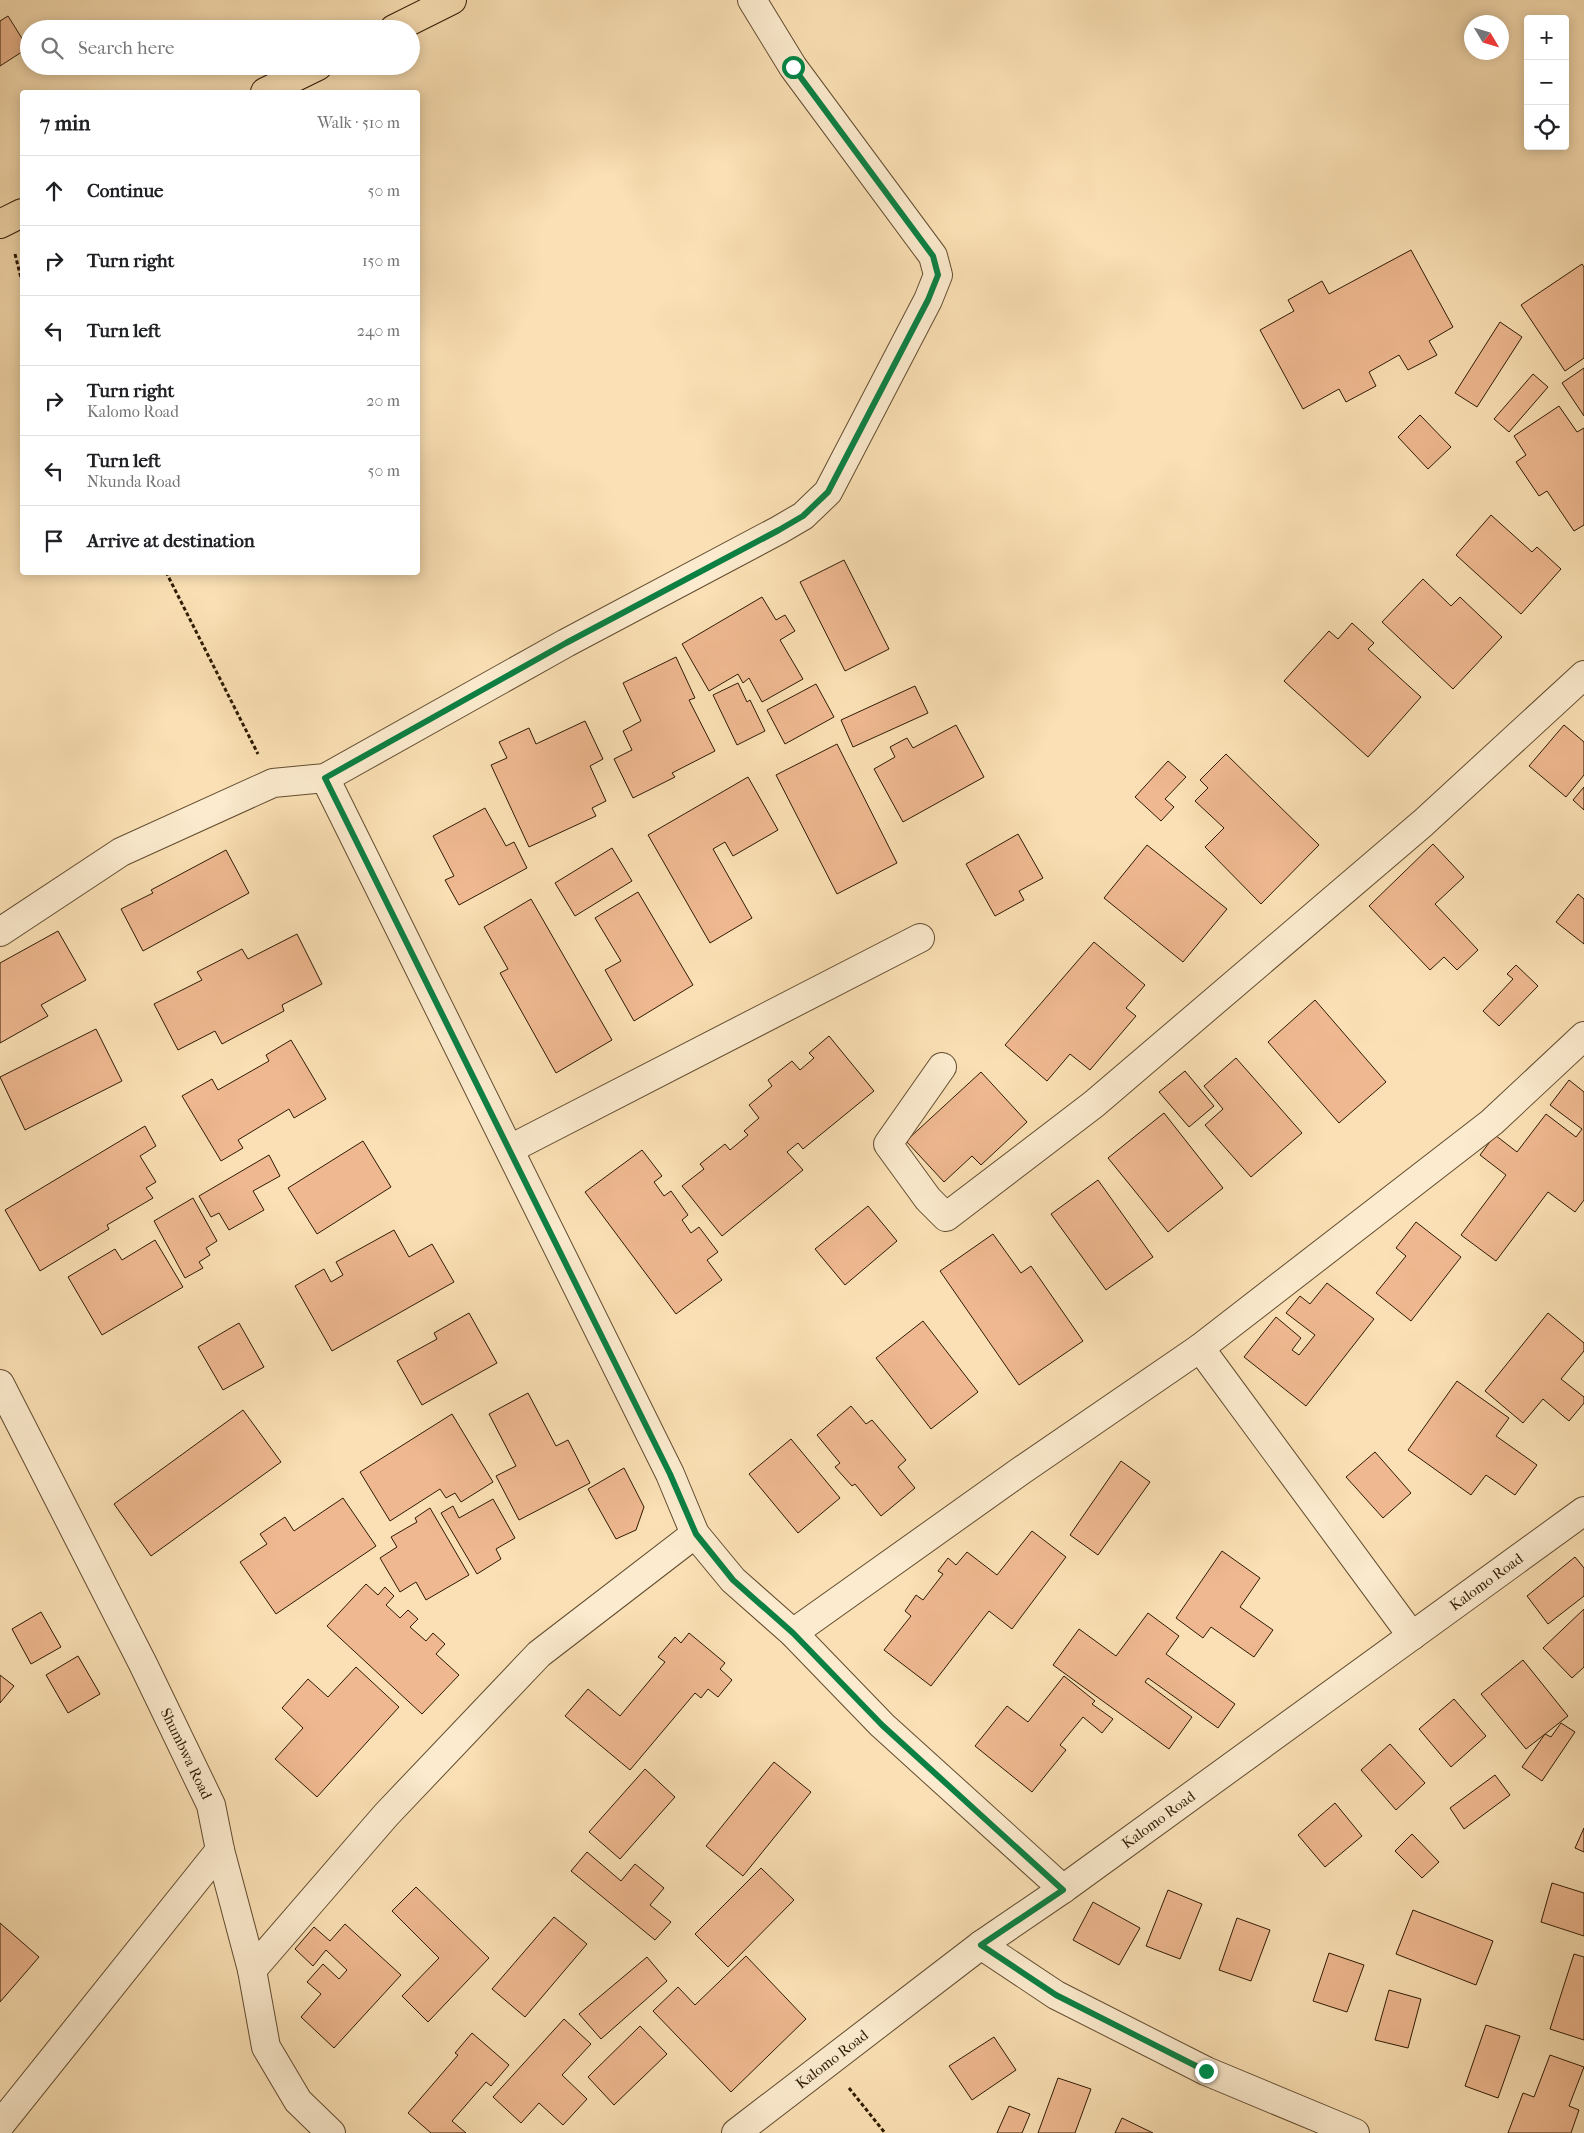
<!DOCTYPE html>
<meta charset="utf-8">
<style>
:root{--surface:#fff;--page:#f6f6f6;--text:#202124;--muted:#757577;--line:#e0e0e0}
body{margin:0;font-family:"IM FELL French Canon",serif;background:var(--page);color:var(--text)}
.controls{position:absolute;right:15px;top:15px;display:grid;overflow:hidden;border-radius:5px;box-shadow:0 2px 12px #0003}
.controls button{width:45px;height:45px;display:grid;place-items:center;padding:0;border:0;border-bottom:1px solid var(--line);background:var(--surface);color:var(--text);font:25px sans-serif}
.compass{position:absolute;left:1464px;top:15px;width:45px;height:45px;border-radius:50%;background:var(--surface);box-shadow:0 2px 12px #0003;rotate:128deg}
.stop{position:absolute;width:15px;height:15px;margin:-11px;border:4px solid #0b8043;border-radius:50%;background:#fff}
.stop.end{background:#0b8043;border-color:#fff;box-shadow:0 1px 5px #0008}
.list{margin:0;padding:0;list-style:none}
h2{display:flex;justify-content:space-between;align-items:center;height:65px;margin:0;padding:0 20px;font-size:21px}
h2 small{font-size:16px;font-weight:400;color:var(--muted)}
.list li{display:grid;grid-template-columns:32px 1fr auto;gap:15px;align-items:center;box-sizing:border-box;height:70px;padding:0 20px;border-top:1px solid var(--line)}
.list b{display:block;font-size:19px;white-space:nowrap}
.list p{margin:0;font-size:16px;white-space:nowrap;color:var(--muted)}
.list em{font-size:16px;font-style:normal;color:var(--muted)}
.icon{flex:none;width:28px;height:28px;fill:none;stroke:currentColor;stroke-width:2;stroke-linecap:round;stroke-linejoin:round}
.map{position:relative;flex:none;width:1584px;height:2133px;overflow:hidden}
.search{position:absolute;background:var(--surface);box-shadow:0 2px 12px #0003;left:20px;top:20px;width:400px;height:55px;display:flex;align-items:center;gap:12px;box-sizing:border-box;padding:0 18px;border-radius:28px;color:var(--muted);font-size:19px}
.panel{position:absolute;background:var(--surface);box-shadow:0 2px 12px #0003;left:20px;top:90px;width:400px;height:485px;border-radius:5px}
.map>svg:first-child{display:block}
.building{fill:#efb890;stroke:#2f1b04}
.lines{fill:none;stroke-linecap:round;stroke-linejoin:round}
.minor-casing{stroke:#624c30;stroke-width:30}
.major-casing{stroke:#2f1b04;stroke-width:30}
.path{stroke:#2f1b04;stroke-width:3;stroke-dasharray:4 2.5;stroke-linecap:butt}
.minor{stroke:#fcebce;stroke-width:28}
.major{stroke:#fae0b4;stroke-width:28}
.route{stroke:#0b8043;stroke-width:6}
.labels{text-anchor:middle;stroke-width:4.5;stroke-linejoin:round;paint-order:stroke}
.street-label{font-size:15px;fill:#2f1b04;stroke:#fcebce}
</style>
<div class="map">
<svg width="1584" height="2133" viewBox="0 0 1584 2133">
<rect width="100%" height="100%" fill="#fae0b4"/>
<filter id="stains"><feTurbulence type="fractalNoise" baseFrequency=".004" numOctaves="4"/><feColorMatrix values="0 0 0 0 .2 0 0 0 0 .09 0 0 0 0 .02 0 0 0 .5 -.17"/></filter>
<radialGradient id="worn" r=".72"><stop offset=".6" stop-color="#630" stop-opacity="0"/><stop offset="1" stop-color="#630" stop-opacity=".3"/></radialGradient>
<g class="building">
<path d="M 8,16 L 28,48 L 0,66 L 0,21 Z"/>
<path d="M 1411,250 L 1453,327 L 1429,341 L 1437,355 L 1408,370 L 1399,355 L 1369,372 L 1376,386 L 1346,402 L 1339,389 L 1303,409 L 1260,330 L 1294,311 L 1288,300 L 1322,281 L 1329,294 Z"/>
<path d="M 1582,264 L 1584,267 L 1584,358 L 1565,371 L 1521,305 Z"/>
<path d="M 1500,322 L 1522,337 L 1477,407 L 1455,393 Z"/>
<path d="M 1584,368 L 1584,416 L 1562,383 Z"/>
<path d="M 1533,374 L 1548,387 L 1509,432 L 1494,419 Z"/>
<path d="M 1559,406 L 1577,432 L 1584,428 L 1584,525 L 1574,531 L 1547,491 L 1539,496 L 1516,462 L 1526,455 L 1514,436 Z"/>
<path d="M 1420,415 L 1451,447 L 1428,469 L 1398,437 Z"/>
<path d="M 1491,515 L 1532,552 L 1537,547 L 1561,569 L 1521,614 L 1456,555 Z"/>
<path d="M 844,560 L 889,649 L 845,671 L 800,582 Z"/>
<path d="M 1423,579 L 1451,606 L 1460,597 L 1502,637 L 1453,689 L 1382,622 Z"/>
<path d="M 762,597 L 776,620 L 785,615 L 795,631 L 780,640 L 803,679 L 762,702 L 749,678 L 743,683 L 738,674 L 709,691 L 682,644 Z"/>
<path d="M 1352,623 L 1374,643 L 1368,649 L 1421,697 L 1368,757 L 1284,681 L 1329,631 L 1338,639 Z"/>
<path d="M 676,657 L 695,698 L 689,700 L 715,751 L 672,773 L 675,777 L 633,798 L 614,759 L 632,750 L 623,731 L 641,721 L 623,683 Z"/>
<path d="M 738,683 L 747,702 L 750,700 L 765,731 L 737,745 L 713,695 Z"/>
<path d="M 816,684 L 834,717 L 785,744 L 767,710 Z"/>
<path d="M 915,686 L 928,713 L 853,747 L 841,720 Z"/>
<path d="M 585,721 L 603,759 L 590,766 L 606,801 L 592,808 L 596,816 L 529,847 L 491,765 L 507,758 L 499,742 L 529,728 L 536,744 Z"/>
<path d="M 956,725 L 984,777 L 903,822 L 874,769 L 895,757 L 890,747 L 907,738 L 913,748 Z"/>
<path d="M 1564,725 L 1584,742 L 1584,775 L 1566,797 L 1529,766 Z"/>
<path d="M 837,744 L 897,863 L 837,894 L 776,775 Z"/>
<path d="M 1226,754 L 1319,845 L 1261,904 L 1205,847 L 1224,828 L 1195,801 L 1208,788 L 1200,780 Z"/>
<path d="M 1168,761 L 1186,777 L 1165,799 L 1174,807 L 1161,821 L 1135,797 Z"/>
<path d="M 748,777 L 778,830 L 733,856 L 725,842 L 713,849 L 752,918 L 710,943 L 648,835 Z"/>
<path d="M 1584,787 L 1584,810 L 1573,800 Z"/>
<path d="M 485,808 L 506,846 L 514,842 L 527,868 L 459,905 L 445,880 L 454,876 L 433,836 Z"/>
<path d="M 1018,834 L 1043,878 L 1019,891 L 1024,900 L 995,916 L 966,864 Z"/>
<path d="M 1433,844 L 1464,877 L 1435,904 L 1478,950 L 1457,970 L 1444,957 L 1430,970 L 1369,906 Z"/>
<path d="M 1147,845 L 1227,909 L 1183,962 L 1104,898 Z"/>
<path d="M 612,848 L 632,881 L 575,916 L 555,883 Z"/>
<path d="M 226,850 L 249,893 L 143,951 L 121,909 L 153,893 L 151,890 Z"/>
<path d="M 638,892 L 693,985 L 634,1021 L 605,970 L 621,961 L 595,918 Z"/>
<path d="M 1578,894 L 1584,899 L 1584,944 L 1556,922 Z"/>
<path d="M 531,899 L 612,1040 L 556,1073 L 500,973 L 508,969 L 484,927 Z"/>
<path d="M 58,931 L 86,980 L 41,1005 L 48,1016 L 0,1043 L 0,963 Z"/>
<path d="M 297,934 L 322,984 L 282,1005 L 284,1011 L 222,1044 L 215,1031 L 178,1050 L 154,1004 L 202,980 L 197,972 L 242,949 L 248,959 Z"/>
<path d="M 1094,942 L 1145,985 L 1126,1008 L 1136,1016 L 1090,1070 L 1070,1054 L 1047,1081 L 1005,1045 Z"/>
<path d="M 1516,965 L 1538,986 L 1499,1026 L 1483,1011 L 1513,979 L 1507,974 Z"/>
<path d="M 1315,1000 L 1386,1082 L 1339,1123 L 1268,1042 Z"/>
<path d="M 96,1029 L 122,1081 L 25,1130 L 0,1077 Z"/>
<path d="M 829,1036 L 874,1091 L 803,1149 L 798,1143 L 787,1152 L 803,1170 L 722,1236 L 682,1186 L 704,1169 L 700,1164 L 725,1144 L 730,1150 L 748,1135 L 744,1131 L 759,1118 L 749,1105 L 772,1086 L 768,1080 L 792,1061 L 800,1070 L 814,1058 L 809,1053 Z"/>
<path d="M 291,1040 L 326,1099 L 294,1118 L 289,1109 L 238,1140 L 243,1148 L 221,1161 L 182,1096 L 212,1079 L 218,1090 L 269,1061 L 266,1055 Z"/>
<path d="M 1236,1058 L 1302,1133 L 1251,1177 L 1205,1125 L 1223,1109 L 1204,1086 Z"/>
<path d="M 1185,1071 L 1214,1106 L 1189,1127 L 1159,1092 Z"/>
<path d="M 981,1072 L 1027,1122 L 981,1165 L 972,1156 L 944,1182 L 906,1141 Z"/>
<path d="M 1569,1080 L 1584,1092 L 1584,1200 L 1575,1212 L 1548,1192 L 1496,1261 L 1461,1235 L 1506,1175 L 1480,1155 L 1495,1135 L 1517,1152 L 1546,1114 L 1576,1137 L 1582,1129 L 1550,1105 Z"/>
<path d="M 1164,1113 L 1223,1188 L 1168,1232 L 1108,1158 Z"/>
<path d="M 145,1126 L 156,1146 L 140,1156 L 156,1182 L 146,1188 L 153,1198 L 107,1225 L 109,1229 L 40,1271 L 5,1210 Z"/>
<path d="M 363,1141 L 391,1187 L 317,1234 L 288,1188 Z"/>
<path d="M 642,1150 L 662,1176 L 654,1182 L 664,1196 L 671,1191 L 688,1215 L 682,1220 L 691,1233 L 699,1227 L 718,1252 L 707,1260 L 722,1280 L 676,1314 L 585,1192 Z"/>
<path d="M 269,1155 L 280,1176 L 253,1191 L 264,1210 L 229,1230 L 219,1213 L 211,1217 L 199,1196 Z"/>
<path d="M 1098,1180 L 1153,1257 L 1106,1290 L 1051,1214 Z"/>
<path d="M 193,1198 L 217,1241 L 206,1248 L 210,1255 L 199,1262 L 203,1268 L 185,1278 L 154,1221 Z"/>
<path d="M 868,1206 L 897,1241 L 845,1285 L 815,1249 Z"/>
<path d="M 1416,1222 L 1461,1257 L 1411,1321 L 1376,1293 L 1406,1256 L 1396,1248 Z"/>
<path d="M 394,1230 L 409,1257 L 432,1244 L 454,1282 L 332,1351 L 295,1286 L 324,1269 L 331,1282 L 343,1275 L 336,1262 Z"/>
<path d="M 993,1234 L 1021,1273 L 1031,1266 L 1083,1341 L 1019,1385 L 940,1271 Z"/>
<path d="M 155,1240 L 183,1287 L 102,1335 L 68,1277 L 115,1249 L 122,1260 Z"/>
<path d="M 1327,1283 L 1374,1319 L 1306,1406 L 1244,1357 L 1276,1317 L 1301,1338 L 1292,1350 L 1299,1355 L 1315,1335 L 1286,1313 L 1300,1296 L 1310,1304 Z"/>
<path d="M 469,1313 L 497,1363 L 422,1405 L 397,1361 L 437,1339 L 434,1333 Z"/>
<path d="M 1548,1313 L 1584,1343 L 1584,1351 L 1561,1379 L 1584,1397 L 1584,1403 L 1569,1421 L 1543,1399 L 1523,1423 L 1485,1391 Z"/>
<path d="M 923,1321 L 978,1392 L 931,1429 L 876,1358 Z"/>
<path d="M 239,1323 L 264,1367 L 223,1390 L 198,1347 Z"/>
<path d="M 1457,1381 L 1509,1418 L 1496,1436 L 1537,1465 L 1515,1495 L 1486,1475 L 1471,1495 L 1408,1450 Z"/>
<path d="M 528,1393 L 556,1446 L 568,1440 L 590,1483 L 519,1520 L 496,1476 L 516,1466 L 489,1414 Z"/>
<path d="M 851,1406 L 866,1424 L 872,1420 L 906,1460 L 898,1467 L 915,1488 L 881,1516 L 855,1484 L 852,1486 L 835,1467 L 840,1463 L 817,1435 Z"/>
<path d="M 243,1410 L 281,1462 L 151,1556 L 114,1504 Z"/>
<path d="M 452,1414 L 493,1482 L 461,1502 L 455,1493 L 446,1498 L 440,1489 L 390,1521 L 360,1472 Z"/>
<path d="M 791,1439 L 840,1498 L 798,1533 L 749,1474 Z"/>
<path d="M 1375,1452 L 1411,1493 L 1383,1518 L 1346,1477 Z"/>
<path d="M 1121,1461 L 1150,1482 L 1098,1555 L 1070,1535 Z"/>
<path d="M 624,1468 L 644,1507 L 636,1530 L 616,1539 L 588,1489 Z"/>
<path d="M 343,1498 L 376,1546 L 276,1614 L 240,1562 L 267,1544 L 260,1534 L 285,1517 L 294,1531 Z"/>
<path d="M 493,1499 L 515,1538 L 496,1549 L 501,1559 L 477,1574 L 441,1513 L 453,1506 L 459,1518 Z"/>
<path d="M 430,1508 L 469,1575 L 426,1600 L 416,1582 L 400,1592 L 380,1558 L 397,1547 L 391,1537 L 417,1522 L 415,1518 Z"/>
<path d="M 1032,1531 L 1066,1557 L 1012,1629 L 989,1611 L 931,1686 L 884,1650 L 911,1616 L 905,1611 L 916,1595 L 923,1600 L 943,1574 L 938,1571 L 948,1558 L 956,1565 L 967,1552 L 997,1575 Z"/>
<path d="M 1222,1551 L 1260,1578 L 1240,1607 L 1273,1630 L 1254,1657 L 1211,1627 L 1203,1638 L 1176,1618 Z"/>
<path d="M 1575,1557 L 1584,1568 L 1584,1596 L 1548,1624 L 1527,1596 Z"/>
<path d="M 366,1584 L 378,1595 L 385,1587 L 394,1596 L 386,1605 L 400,1618 L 408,1610 L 418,1619 L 410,1627 L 426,1641 L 433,1633 L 445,1644 L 436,1654 L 459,1675 L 422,1714 L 327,1626 Z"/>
<path d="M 1584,1609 L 1584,1667 L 1572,1678 L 1543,1648 Z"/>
<path d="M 41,1612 L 61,1647 L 31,1664 L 12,1629 Z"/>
<path d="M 1148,1613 L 1179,1636 L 1166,1654 L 1235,1704 L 1218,1728 L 1148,1678 L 1145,1682 L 1192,1717 L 1169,1749 L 1053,1665 L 1079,1629 L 1116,1656 Z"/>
<path d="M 689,1633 L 725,1663 L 720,1669 L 732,1680 L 718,1697 L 708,1689 L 701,1698 L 695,1693 L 630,1770 L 565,1716 L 588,1689 L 620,1716 L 665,1662 L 658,1657 L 675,1637 L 681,1643 Z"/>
<path d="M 78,1656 L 100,1694 L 68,1713 L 46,1675 Z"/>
<path d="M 1523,1660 L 1568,1716 L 1526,1749 L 1481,1694 Z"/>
<path d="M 356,1667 L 399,1707 L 317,1797 L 275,1759 L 303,1728 L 282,1708 L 308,1679 L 328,1697 Z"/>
<path d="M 0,1675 L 14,1686 L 0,1703 Z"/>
<path d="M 1064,1676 L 1095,1701 L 1092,1704 L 1113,1719 L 1102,1733 L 1083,1717 L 1060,1745 L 1066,1750 L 1032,1792 L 975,1746 L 1007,1706 L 1028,1722 Z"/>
<path d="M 1454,1699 L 1486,1736 L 1451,1767 L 1419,1729 Z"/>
<path d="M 1561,1723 L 1575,1732 L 1542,1781 L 1522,1767 L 1545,1734 L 1551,1737 Z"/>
<path d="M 1390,1744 L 1425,1783 L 1396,1810 L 1361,1770 Z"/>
<path d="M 774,1762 L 811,1792 L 743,1876 L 706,1846 Z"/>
<path d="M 645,1769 L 675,1797 L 620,1859 L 589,1832 Z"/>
<path d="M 1495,1775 L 1510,1795 L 1464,1829 L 1450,1808 Z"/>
<path d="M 1335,1803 L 1362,1836 L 1325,1867 L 1298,1835 Z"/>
<path d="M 1584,1828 L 1584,1852 L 1575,1848 Z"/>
<path d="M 1412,1834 L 1439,1862 L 1422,1878 L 1395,1851 Z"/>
<path d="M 587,1852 L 621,1881 L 635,1864 L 664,1888 L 650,1905 L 671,1922 L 655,1940 L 571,1871 Z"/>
<path d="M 761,1868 L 794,1900 L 728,1967 L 695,1934 Z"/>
<path d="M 1552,1883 L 1584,1893 L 1584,1936 L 1541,1922 Z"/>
<path d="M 416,1887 L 489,1958 L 428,2022 L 402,1996 L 439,1958 L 392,1911 Z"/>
<path d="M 1168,1890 L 1202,1904 L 1180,1959 L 1146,1946 Z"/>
<path d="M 1093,1902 L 1140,1928 L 1119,1965 L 1073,1940 Z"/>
<path d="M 1413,1910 L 1493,1941 L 1476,1985 L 1396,1954 Z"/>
<path d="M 554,1917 L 587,1944 L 525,2017 L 492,1989 Z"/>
<path d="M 1237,1918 L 1270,1930 L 1251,1981 L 1219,1970 Z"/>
<path d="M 0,1923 L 39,1957 L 0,2002 Z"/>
<path d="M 345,1924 L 401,1975 L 334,2048 L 301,2017 L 321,1994 L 307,1982 L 323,1964 L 339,1979 L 347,1970 L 326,1950 L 313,1966 L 295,1949 L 314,1927 L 330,1941 Z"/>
<path d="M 1329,1953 L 1364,1965 L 1347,2012 L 1313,2001 Z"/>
<path d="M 1574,1954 L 1584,1957 L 1584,2040 L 1550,2029 Z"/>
<path d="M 746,1956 L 806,2019 L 731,2092 L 653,2011 L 678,1987 L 695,2005 Z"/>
<path d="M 647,1957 L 667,1981 L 601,2039 L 579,2014 Z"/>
<path d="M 1389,1990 L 1421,1999 L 1408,2048 L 1375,2040 Z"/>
<path d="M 564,2019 L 591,2044 L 562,2075 L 587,2099 L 563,2125 L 539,2103 L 521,2123 L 493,2097 Z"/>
<path d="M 1486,2025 L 1520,2036 L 1498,2098 L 1465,2086 Z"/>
<path d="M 640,2026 L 667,2054 L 614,2105 L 588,2077 Z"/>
<path d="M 472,2033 L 509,2065 L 491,2086 L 486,2082 L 452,2121 L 466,2133 L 431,2133 L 408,2113 L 458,2055 L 455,2053 Z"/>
<path d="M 994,2037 L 1016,2070 L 972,2100 L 949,2066 Z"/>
<path d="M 1550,2055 L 1584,2067 L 1569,2106 L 1579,2110 L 1571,2133 L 1508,2133 L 1523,2093 L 1534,2097 Z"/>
<path d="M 1058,2078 L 1091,2089 L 1075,2133 L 1038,2133 Z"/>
<path d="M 1009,2106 L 1030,2114 L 1022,2133 L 997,2133 Z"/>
<path d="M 1122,2118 L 1153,2133 L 1115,2133 Z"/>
</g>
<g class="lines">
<g class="minor-casing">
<g id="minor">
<path d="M 325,778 L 670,1474 L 695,1534 L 733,1580 L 793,1633 L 882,1725 L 1063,1889"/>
<path d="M 0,932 L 121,852 L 273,783 L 325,778 L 566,643 L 779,530 L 803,516 L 828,492 L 928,300 L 938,275 L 933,256 L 793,67 L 752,0"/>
<path d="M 942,1067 L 888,1144 L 928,1199 L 946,1217 L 1094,1104 L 1423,823 L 1584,675"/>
<path d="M 510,1149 L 920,938"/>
<path d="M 1200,1348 L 1412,1636"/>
<path id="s1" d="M 0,1384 L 143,1664 L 211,1805 L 220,1850 L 252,1970 L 266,2047 L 298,2101 L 331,2133"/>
<path d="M 793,1633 L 1022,1470 L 1200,1348 L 1492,1122 L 1584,1036"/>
<path d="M 981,1945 L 1056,1995 L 1206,2071 L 1355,2133"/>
<path d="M 252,1970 L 386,1815 L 539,1654 L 695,1534"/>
<path d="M 0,2125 L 220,1850"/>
<path id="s2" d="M 736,2133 L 981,1945 L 1063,1889 L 1584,1511"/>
</g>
</g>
<g class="major-casing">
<g id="major">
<path d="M 394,29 L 452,0"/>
<path d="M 265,92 L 318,66"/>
<path d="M 0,224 L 22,213"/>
</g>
</g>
<g class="path">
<path d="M 15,254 L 22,282"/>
<path d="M 166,572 L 258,754"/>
<path d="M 849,2088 L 885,2133"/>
</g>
<use href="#minor" class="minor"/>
<use href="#major" class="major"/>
</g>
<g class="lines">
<path class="route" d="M 793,67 L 933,256 L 938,275 L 928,300 L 828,492 L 803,516 L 779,530 L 566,643 L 325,778 L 670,1474 L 696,1534 L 733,1580 L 793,1633 L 882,1725 L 1063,1890 L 981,1945 L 1056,1995 L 1206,2071"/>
</g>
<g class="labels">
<g class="street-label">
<text dy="5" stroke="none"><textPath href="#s2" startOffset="931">Kalomo Road</textPath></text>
<text dy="5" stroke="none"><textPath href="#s1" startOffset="414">Shumbwa Road</textPath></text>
<text dy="5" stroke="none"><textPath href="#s2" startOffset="526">Kalomo Road</textPath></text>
<text dy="5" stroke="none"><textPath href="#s2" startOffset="121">Kalomo Road</textPath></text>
</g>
</g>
<rect width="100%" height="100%" filter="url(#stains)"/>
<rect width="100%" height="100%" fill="url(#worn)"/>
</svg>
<div class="controls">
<button>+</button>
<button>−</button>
<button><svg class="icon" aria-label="locate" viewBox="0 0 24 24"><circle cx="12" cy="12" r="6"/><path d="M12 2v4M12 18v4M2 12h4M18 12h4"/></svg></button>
</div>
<svg class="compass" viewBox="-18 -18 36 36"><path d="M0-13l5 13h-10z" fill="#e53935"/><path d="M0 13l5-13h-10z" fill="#757577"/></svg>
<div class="stop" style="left:793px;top:67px"></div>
<div class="stop end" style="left:1206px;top:2071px"></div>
<div class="search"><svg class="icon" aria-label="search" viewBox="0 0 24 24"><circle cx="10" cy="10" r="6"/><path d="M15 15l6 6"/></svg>Search here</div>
<section class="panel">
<h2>7 min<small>Walk · 510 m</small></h2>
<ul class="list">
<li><svg class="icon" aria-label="ahead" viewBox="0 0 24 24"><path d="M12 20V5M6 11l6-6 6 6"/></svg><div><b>Continue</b></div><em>50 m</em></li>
<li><svg class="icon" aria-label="right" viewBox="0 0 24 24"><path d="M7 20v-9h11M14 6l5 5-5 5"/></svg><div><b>Turn right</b></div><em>150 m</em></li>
<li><svg class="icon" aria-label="left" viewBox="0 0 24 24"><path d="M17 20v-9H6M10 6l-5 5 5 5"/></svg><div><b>Turn left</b></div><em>240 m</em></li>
<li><svg class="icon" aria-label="right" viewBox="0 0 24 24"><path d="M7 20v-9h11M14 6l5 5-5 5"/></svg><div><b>Turn right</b><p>Kalomo Road</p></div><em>20 m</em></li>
<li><svg class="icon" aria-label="left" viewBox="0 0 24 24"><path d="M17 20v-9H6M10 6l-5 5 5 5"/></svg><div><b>Turn left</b><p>Nkunda Road</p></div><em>50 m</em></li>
<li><svg class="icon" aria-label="arrive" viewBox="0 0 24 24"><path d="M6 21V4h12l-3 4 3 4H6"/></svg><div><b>Arrive at destination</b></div></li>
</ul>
</section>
</div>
